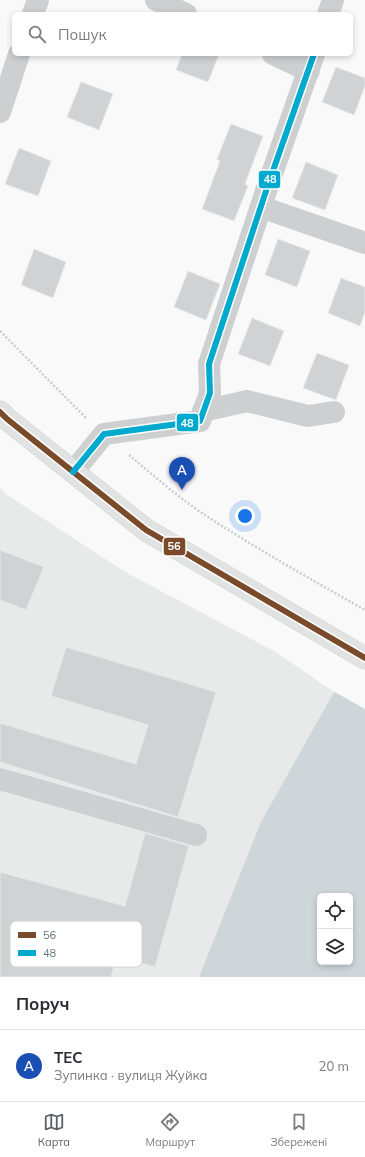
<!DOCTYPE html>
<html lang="uk">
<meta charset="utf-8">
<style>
:root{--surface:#fff;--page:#f2f2f3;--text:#2b2b33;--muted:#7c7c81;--line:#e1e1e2;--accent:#5c6169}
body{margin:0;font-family:Mulish,sans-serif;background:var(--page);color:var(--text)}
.controls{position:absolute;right:12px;bottom:12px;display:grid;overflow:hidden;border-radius:6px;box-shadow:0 2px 6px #0003}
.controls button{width:36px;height:36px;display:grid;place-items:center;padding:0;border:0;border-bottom:1px solid var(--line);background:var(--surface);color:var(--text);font:20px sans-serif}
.you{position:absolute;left:245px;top:516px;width:14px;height:14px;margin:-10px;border:3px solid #fff;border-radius:50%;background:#1a73e8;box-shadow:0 0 0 6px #1a73e833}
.badge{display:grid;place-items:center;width:26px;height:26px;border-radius:50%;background:var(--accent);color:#fff;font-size:13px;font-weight:700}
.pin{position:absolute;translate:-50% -33px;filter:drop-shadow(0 1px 2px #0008)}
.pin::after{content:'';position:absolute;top:21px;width:14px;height:12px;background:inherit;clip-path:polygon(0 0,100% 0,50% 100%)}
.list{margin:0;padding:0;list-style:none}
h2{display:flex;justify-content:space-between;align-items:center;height:52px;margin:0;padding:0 16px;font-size:17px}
h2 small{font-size:13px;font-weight:400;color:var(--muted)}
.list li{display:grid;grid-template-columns:26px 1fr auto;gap:12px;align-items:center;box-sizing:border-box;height:72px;padding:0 16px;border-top:1px solid var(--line)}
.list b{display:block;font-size:15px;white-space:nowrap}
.list p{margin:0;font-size:13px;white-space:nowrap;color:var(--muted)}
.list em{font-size:13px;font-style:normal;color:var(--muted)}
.icon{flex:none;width:22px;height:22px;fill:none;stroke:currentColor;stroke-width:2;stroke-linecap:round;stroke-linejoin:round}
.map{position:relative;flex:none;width:365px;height:977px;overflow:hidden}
.search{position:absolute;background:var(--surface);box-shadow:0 2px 6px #0003;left:12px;right:12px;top:12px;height:44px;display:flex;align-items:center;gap:10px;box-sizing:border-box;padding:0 14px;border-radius:6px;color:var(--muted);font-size:15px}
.sheet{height:124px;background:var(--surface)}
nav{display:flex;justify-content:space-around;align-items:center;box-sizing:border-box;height:56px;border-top:1px solid var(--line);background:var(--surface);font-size:11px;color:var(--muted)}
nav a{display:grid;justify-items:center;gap:2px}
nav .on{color:var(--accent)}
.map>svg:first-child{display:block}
.built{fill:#e8e9e9}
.water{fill:#ced6d9;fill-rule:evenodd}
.pier{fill:#f9f9f9}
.building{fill:#d0d2d3;stroke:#e8e8e8}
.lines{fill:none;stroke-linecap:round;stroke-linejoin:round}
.highway-casing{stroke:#d5d6d6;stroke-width:23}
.path{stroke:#cbcccd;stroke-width:2.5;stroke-dasharray:2 2;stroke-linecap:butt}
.minor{stroke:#cecfd0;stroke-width:22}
.highway{stroke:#e1e2e2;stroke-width:22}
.bus-1-casing{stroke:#fff;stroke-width:9}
.bus-2-casing{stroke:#fff;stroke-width:9}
.bus-1{stroke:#7a4b2a;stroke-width:6}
.bus-2{stroke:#00a9ce;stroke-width:6}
.key{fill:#fff;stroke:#d1d6da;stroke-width:1}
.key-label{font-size:11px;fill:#657683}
.line-badge{stroke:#fff;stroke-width:1.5}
.badge-label{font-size:11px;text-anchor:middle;font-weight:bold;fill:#fff}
</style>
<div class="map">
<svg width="365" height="977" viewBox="0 0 365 977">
<rect width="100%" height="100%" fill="#f9f9f9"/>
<path class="built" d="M 0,488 L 7,495 L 127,573 L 274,651 L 334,692 L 255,838 L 199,977 L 0,977 Z"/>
<path class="water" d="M 365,657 L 365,977 L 199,977 L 261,822 L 334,692 ZM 320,896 L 350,896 L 350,962 L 320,962 Z"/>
<path class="pier" d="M 363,655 L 365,655 L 365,709 L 333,691 Z"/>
<g class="building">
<path d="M 182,54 L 219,54 L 208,82 L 176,70 Z"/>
<path d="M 336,67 L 365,78 L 365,86 L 354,115 L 322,102 Z"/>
<path d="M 81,82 L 113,94 L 99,130 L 67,117 Z"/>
<path d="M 231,124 L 263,136 L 245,184 L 248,186 L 234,221 L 202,209 L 220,161 L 217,159 Z"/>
<path d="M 19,148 L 51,161 L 38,196 L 5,184 Z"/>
<path d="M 306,162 L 338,175 L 325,210 L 292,198 Z"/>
<path d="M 278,239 L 310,251 L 297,287 L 265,275 Z"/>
<path d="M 34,249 L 66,262 L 53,298 L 21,285 Z"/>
<path d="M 188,271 L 220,284 L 206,320 L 174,307 Z"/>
<path d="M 341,278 L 365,287 L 365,312 L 360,326 L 328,313 Z"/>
<path d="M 252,318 L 284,331 L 270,366 L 238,354 Z"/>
<path d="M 317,353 L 349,365 L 336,400 L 303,388 Z"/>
<path d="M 0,550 L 44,567 L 26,610 L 0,600 Z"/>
<path d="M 66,647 L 216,692 L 178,817 L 0,762 L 0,723 L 136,764 L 148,725 L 51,696 Z"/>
<path d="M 145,833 L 189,846 L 155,967 L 117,956 L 111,977 L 0,977 L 0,872 L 125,906 Z"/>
</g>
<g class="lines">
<g class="highway-casing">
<path id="highway" d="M 0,412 L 7,419 L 146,530 L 365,658"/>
</g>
<g class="path">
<path d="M 0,331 L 87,419"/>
<path d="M 129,455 C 154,476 180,499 208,517 C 259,550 312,580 365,610"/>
</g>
<g class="minor">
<path d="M 156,0 L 186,14"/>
<path d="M 33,14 L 38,0"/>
<path d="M 328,14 L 333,0"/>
<path d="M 273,54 L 309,71"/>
<path d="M 0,112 L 19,54"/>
<path d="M 261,207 L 365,243"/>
<path d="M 203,411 L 247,401 L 308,416 L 334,412"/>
<path d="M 73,472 L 104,434 L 200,421 L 210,393 L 209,364 L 268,185 L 314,54"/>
<path d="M 0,779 L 196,835"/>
</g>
<use href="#highway" class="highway"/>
<g class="bus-1-casing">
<path id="bus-1" d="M 0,412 L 7,419 L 146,530 L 365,658"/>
</g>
<g class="bus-2-casing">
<path id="bus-2" d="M 73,472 L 104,434 L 200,421 L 210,393 L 209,364 L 268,185 L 314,54"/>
</g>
<use href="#bus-1" class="bus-1"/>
<use href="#bus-2" class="bus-2"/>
</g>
<rect x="10" y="921" width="132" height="46" rx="6" class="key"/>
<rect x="18" y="932" width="18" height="6" fill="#7a4b2a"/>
<rect x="18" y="950" width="18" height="6" fill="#00a9ce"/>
<g class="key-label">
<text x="43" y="939">56</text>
<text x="43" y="957">48</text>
</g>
<g class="line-badge">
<rect x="258" y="170" width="23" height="19" rx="4" fill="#00a9ce"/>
<rect x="176" y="413" width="23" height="19" rx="4" fill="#00a9ce"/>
<rect x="163" y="537" width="23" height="19" rx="4" fill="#7a4b2a"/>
</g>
<g class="badge-label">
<text x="270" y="183">48</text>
<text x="187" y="427">48</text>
<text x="174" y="550">56</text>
</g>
</svg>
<div class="controls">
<button><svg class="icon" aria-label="locate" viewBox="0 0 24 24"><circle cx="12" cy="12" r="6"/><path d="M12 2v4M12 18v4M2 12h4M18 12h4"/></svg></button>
<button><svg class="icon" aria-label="layers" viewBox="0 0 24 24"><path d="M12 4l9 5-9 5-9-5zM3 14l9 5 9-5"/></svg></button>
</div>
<div class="you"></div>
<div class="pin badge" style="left:182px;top:490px;background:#1a4fb4">A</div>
<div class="search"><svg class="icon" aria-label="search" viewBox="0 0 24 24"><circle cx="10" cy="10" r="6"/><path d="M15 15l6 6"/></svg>Пошук</div>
</div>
<section class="sheet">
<h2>Поруч<small></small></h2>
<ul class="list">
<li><span class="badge" style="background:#1a4fb4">A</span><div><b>ТЕС</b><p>Зупинка · вулиця Жуйка</p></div><em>20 m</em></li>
</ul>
</section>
<nav>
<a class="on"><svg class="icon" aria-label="map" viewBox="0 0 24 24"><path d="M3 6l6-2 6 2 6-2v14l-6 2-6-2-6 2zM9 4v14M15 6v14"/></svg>Карта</a>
<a><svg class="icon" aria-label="directions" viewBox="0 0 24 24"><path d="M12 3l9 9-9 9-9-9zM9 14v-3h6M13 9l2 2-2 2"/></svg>Маршрут</a>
<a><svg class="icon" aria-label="saved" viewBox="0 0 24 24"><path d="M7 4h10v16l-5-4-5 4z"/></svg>Збережені</a>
</nav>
